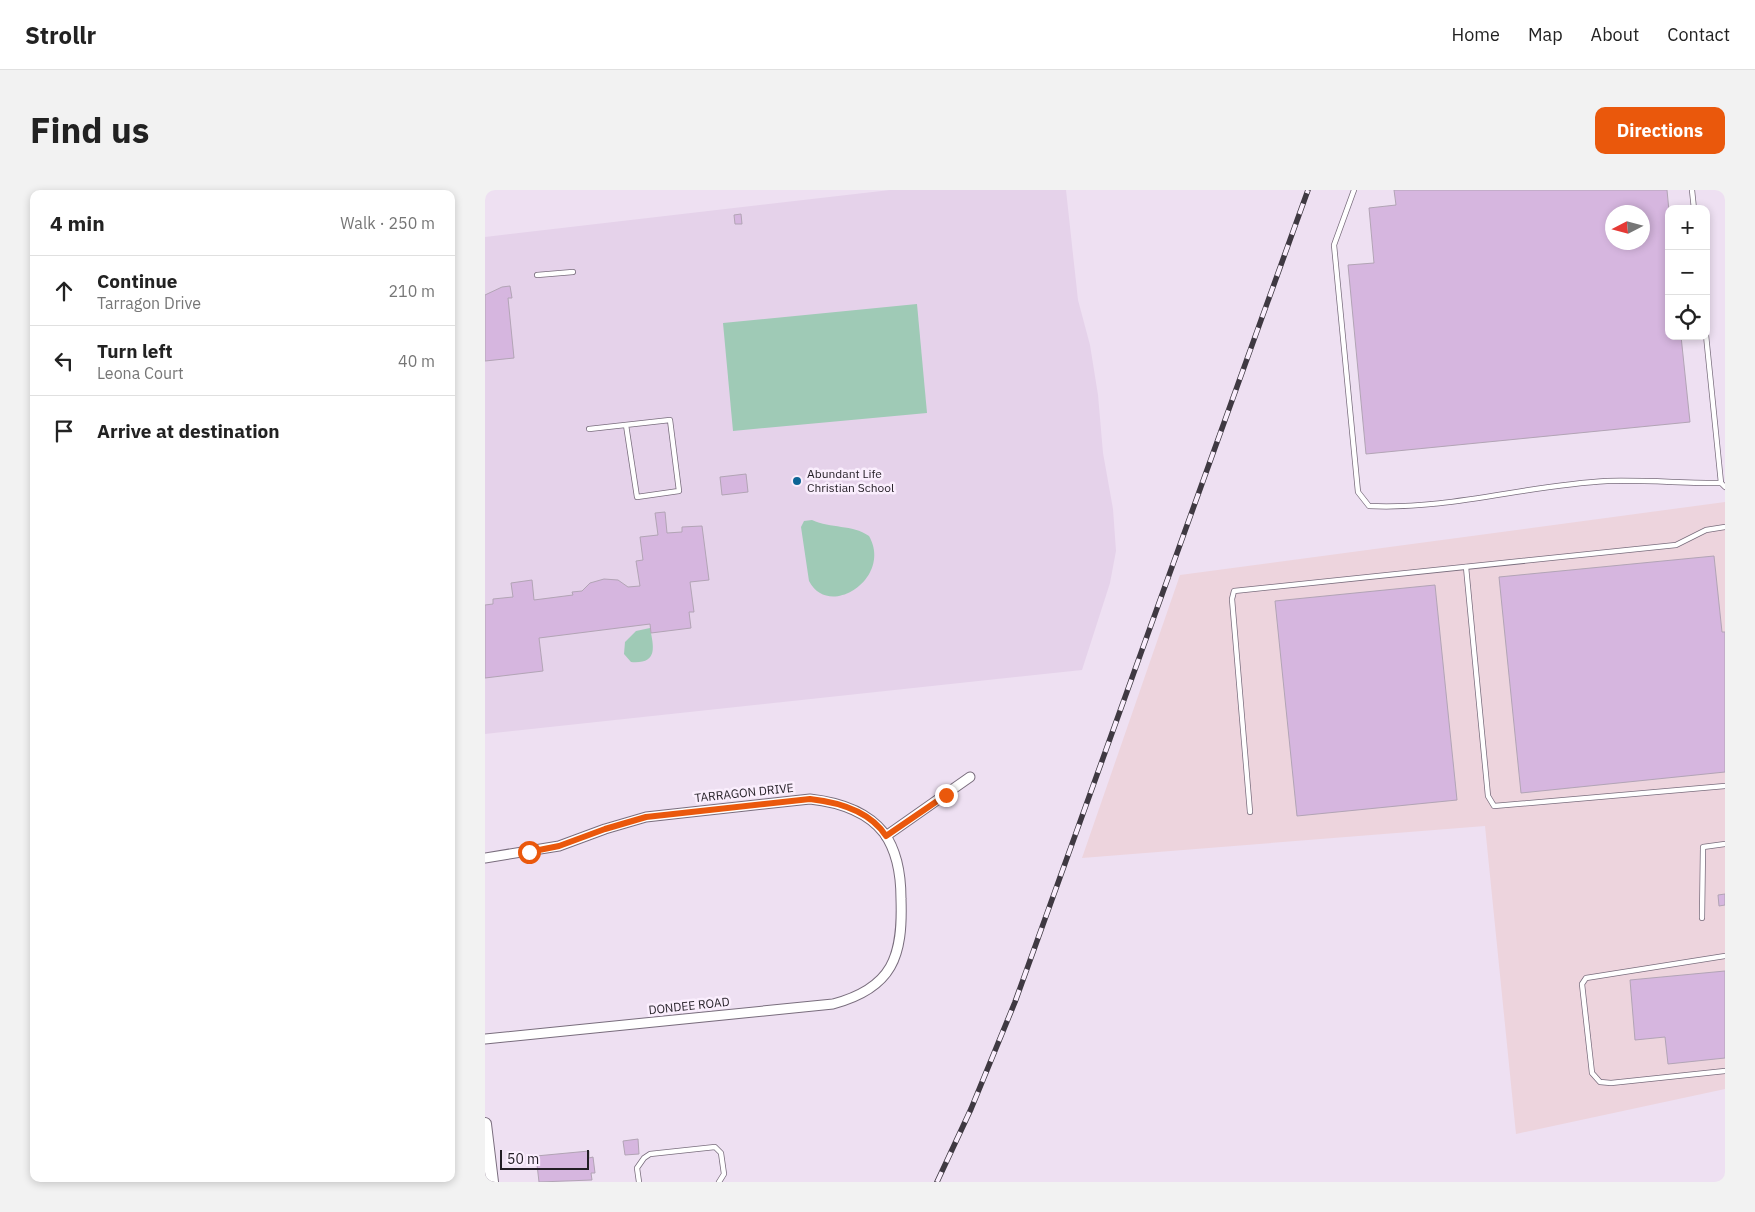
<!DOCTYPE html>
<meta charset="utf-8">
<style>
:root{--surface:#fff;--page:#f2f2f2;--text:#222;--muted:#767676;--line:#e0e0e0;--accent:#ea580c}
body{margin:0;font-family:"IBM Plex Sans",sans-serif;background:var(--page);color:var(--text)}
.controls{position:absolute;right:15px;top:15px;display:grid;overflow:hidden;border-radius:10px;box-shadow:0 2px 8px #0003}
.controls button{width:45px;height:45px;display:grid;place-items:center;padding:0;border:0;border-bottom:1px solid var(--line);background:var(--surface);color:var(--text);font:25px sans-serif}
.compass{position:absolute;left:1120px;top:15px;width:45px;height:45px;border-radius:50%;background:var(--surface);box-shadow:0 2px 8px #0003;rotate:264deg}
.scale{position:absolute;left:15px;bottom:12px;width:89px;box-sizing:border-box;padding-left:5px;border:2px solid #221d24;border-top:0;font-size:14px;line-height:18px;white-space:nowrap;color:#221d24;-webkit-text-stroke:4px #faeefd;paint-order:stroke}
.stop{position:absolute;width:15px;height:15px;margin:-11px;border:4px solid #ea580c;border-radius:50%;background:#fff}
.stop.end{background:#ea580c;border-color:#fff;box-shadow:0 1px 5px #0008}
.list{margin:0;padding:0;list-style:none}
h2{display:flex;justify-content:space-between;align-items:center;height:65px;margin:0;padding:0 20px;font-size:21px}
h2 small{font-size:16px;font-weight:400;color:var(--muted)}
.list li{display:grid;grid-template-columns:32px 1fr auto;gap:15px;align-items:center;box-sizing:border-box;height:70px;padding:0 20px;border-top:1px solid var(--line)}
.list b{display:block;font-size:19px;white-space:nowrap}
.list p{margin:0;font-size:16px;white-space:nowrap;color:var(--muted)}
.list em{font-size:16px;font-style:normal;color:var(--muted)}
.icon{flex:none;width:28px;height:28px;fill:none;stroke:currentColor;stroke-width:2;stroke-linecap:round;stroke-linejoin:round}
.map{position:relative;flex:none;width:1240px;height:992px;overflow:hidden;border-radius:10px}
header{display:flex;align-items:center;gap:30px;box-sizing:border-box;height:70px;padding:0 25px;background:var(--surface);border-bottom:1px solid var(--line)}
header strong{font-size:24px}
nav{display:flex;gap:28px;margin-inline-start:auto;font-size:18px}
.intro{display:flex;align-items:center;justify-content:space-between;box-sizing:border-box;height:120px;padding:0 30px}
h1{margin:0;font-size:35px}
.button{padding:12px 22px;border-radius:10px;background:var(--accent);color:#fff;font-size:18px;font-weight:700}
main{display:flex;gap:30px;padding:0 30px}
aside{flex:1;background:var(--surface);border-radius:10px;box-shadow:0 2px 8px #0003}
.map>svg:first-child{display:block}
.built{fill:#e5d2ea}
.industrial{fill:#edd4dd}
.green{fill:#9fcab6}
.building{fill:#d6b6df;stroke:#b2a4b5;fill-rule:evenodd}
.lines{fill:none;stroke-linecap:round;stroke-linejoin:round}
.service-casing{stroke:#796d7d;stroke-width:6}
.minor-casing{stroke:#796d7d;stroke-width:11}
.secondary-casing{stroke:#796d7d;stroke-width:14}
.service{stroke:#fff;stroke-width:4.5}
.minor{stroke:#fff;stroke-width:9}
.secondary{stroke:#fff;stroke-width:12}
.rail-casing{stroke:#3f3942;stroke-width:5.5}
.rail{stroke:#faeefd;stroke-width:4;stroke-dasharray:11;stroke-linecap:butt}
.route{stroke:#ea580c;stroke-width:6}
.poi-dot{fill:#0d6495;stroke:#faeefd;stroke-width:2}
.labels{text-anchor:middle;stroke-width:5;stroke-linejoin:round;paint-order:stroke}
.poi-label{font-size:12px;fill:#221d24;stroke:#faeefd;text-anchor:start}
.street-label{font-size:12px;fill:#221d24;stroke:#faeefd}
</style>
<header>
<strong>Strollr</strong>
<nav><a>Home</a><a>Map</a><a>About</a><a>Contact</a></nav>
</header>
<div class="intro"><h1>Find us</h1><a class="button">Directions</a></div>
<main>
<aside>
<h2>4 min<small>Walk · 250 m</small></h2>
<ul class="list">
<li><svg class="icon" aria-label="ahead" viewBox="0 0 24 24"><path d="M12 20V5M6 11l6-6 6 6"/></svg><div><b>Continue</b><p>Tarragon Drive</p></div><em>210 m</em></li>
<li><svg class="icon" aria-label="left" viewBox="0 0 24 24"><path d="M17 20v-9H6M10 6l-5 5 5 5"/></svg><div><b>Turn left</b><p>Leona Court</p></div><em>40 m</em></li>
<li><svg class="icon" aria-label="arrive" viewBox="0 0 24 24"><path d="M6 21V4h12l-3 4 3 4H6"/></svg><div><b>Arrive at destination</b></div></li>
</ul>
</aside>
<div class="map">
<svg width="1240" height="992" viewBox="0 0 1240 992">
<rect width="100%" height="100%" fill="#eee0f2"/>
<path class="built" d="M 405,0 L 581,0 L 593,110 L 605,155 L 613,205 L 618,263 L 628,319 L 631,361 L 625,393 L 597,480 L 0,544 L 0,47 Z"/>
<path class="industrial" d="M 1240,312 L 1240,899 L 1031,944 L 1000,636 L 597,668 L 695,385 Z"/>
<g class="green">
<path d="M 432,114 L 442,223 L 248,241 L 238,133 Z"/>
<path d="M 327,330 C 346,339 367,334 384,346 C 408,388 344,430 324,391 L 316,337 L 319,331 Z"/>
<path d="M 165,438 C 169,458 173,474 146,472 L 139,464 L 140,452 L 151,441 Z"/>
</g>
<g class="building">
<path d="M 909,0 L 1182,0 L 1184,21 L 1184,146 L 1196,146 L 1205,232 L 881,264 L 863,75 L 889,73 L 884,18 L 911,15 ZM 1128,22 L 1158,22 L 1158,52 L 1128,52 Z"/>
<path d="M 256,24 L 257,34 L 250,34 L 249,25 Z"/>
<path d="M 25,96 L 27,108 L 23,108 L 29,168 L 0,171 L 0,105 L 17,97 Z"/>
<path d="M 261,284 L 263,302 L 237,305 L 235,287 Z"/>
<path d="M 180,322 L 182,343 L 197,342 L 197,337 L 217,336 L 224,390 L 205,392 L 209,422 L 204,422 L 206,438 L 166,443 L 165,434 L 54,448 L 58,481 L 0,488 L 0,415 L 8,414 L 8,409 L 28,407 L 26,393 L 47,390 L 49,410 L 88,405 L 87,402 L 97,401 L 105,393 L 119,389 L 133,390 L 143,397 L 155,396 L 151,371 L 158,370 L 155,347 L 173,345 L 170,323 Z"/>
<path d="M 1229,366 L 1237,442 L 1240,442 L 1240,582 L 1036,603 L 1014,387 Z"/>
<path d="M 950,395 L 972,610 L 812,626 L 790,411 Z"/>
<path d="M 1240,704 L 1240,715 L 1234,716 L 1233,705 Z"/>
<path d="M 1240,781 L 1240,868 L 1183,874 L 1180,847 L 1150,850 L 1145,790 Z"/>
<path d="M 153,949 L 154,964 L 140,965 L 138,951 Z"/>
<path d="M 104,961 L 104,968 L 108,967 L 110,983 L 106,983 L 107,990 L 54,992 L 51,966 Z"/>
</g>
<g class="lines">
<g class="service-casing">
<g id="service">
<path d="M 869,0 L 849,55 L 873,302 L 884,316 C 964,320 1043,295 1122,291 C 1160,290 1198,293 1236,293 L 1240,297"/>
<path d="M 1207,0 L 1209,19"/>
<path d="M 52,85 L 88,82"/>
<path d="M 1221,145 L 1236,293"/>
<path d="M 104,239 L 185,230 L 194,301 L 152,307 L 141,235"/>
<path d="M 981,377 L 1003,606 L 1009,616 L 1240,596"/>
<path d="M 765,622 L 747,409 L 749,401 L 1191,355 L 1221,340 L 1240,337"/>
<path d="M 1217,728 L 1218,657 L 1240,654"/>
<path d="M 1240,766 L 1101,788 L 1097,794 L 1107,883 L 1115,892 L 1126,893 L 1240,881"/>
<path d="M 154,992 L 152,978 L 159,968 L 165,964 L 230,957 L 236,963 L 239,984 L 234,992"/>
</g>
</g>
<g class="minor-casing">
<g id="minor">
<path d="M 401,646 L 485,587"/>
<path d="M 0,668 L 74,656 L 120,639 L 161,627 L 325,609 C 352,612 381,620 399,643 C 412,661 416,687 416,709 C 418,766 408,798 348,814 L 0,849"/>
</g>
</g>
<g class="secondary-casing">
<path id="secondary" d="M 0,934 L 7,992"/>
</g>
<use href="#service" class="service"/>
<use href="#minor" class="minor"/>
<use href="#secondary" class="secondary"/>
<g class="rail-casing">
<path id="rail" d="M 452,992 L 486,919 L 530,812 L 823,0"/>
</g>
<use href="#rail" class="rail"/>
</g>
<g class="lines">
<path class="route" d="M 44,662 L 74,656 L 120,639 L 161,627 L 325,609 C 352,612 385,621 401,646 L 461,605"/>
</g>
<circle class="poi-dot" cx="312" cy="291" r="5"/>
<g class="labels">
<g class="poi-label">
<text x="322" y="288">Abundant Life<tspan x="322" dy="14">Christian School</tspan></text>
</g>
<g class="street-label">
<text transform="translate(259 603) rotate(-6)" y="4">TARRAGON DRIVE</text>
<text transform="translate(204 816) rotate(-6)" y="4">DONDEE ROAD</text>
</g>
</g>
</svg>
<div class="controls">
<button>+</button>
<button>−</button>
<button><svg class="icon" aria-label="locate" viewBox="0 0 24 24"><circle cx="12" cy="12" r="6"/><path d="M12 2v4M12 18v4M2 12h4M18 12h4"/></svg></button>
</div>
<svg class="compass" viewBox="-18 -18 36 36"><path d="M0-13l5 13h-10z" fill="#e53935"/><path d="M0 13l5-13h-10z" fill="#767676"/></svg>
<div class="scale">50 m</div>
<div class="stop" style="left:44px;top:662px"></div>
<div class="stop end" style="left:461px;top:605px"></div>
</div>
</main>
